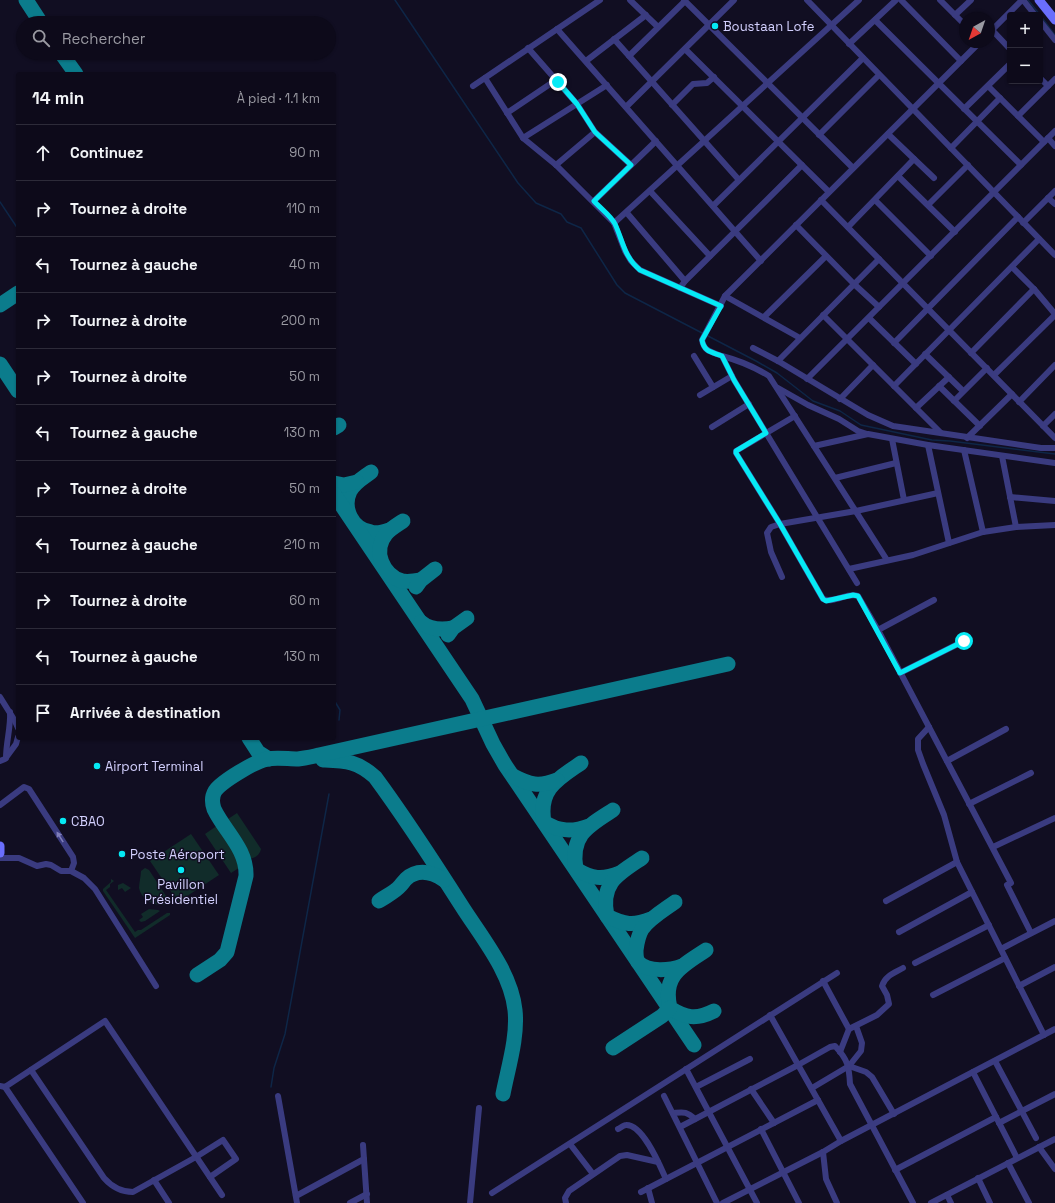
<!DOCTYPE html>
<html lang="fr">
<meta charset="utf-8">
<style>
:root{--surface:#0d0a1a;--page:#1b1827;--text:#f1f3f6;--muted:#9a9aa2;--line:#2d2b39}
body{margin:0;font-family:"Space Grotesk",sans-serif;background:var(--page);color:var(--text)}
.controls{position:absolute;right:12px;top:12px;display:grid;overflow:hidden;border-radius:4px;box-shadow:0 1px 3px #0004}
.controls button{width:36px;height:36px;display:grid;place-items:center;padding:0;border:0;border-bottom:1px solid var(--line);background:var(--surface);color:var(--text);font:20px sans-serif}
.compass{position:absolute;left:959px;top:12px;width:36px;height:36px;border-radius:50%;background:var(--surface);box-shadow:0 1px 3px #0004;rotate:220deg}
.stop{position:absolute;width:12px;height:12px;margin:-9px;border:3px solid #05eaf5;border-radius:50%;background:#fff}
.stop.end{background:#05eaf5;border-color:#fff;box-shadow:0 1px 4px #0008}
.list{margin:0;padding:0;list-style:none}
h2{display:flex;justify-content:space-between;align-items:center;height:52px;margin:0;padding:0 16px;font-size:17px}
h2 small{font-size:13px;font-weight:400;color:var(--muted)}
.list li{display:grid;grid-template-columns:26px 1fr auto;gap:12px;align-items:center;box-sizing:border-box;height:56px;padding:0 16px;border-top:1px solid var(--line)}
.list b{display:block;font-size:15px;white-space:nowrap}
.list em{font-size:13px;font-style:normal;color:var(--muted)}
.icon{flex:none;width:22px;height:22px;fill:none;stroke:currentColor;stroke-width:2;stroke-linecap:round;stroke-linejoin:round}
.map{position:relative;flex:none;width:1055px;height:1203px;overflow:hidden}
.search{position:absolute;background:var(--surface);box-shadow:0 1px 3px #0004;left:16px;top:16px;width:320px;height:44px;display:flex;align-items:center;gap:10px;box-sizing:border-box;padding:0 14px;border-radius:22px;color:var(--muted);font-size:15px}
.panel{position:absolute;background:var(--surface);box-shadow:0 1px 3px #0004;left:16px;top:72px;width:320px;height:668px;border-radius:4px}
.map>svg:first-child{display:block}
.green{fill:#112c2a}
.lines{fill:none;stroke-linecap:round;stroke-linejoin:round}
.stream{stroke:#0e2647;stroke-width:1.5}
.taxiway{stroke:#0b7c8c;stroke-width:15}
.street{stroke:#3a3b80;stroke-width:6}
.secondary{stroke:#6a6efc;stroke-width:9}
.oneway{fill:#7f7eb9}
.route{stroke:#05eaf5;stroke-width:5}
.poi-dot{fill:#05eaf5;stroke:#110e22;stroke-width:1.5}
.labels{text-anchor:middle;stroke-width:3;stroke-linejoin:round;paint-order:stroke}
.poi-label{font-size:13px;fill:#d3d0fe;stroke:#110e22;text-anchor:start}
</style>
<div class="map">
<svg width="1055" height="1203" viewBox="0 0 1055 1203">
<rect width="100%" height="100%" fill="#110e22"/>
<g class="green">
<path d="M 237,813 L 261,849 C 260,855 254,859 248,859 L 246,854 L 225,821 Z"/>
<path d="M 218,825 C 227,838 238,851 242,866 L 231,873 L 205,834 Z"/>
<path d="M 191,834 L 219,875 L 178,902 L 150,861 Z"/>
<path d="M 145,868 L 149,870 L 168,899 L 168,904 C 157,908 141,900 139,888 C 139,883 141,876 141,871 Z"/>
<path d="M 111,879 L 114,881 L 110,884 L 110,887 L 106,890 L 135,932 L 138,930 L 141,930 L 167,913 L 170,913 L 170,915 L 135,938 L 103,891 L 103,889 L 111,882 Z"/>
<path d="M 123,883 L 131,888 L 125,892 L 122,888 L 118,890 L 118,885 Z"/>
<path d="M 149,909 L 158,910 L 160,911 L 145,921 L 141,922 L 139,920 L 143,917 L 141,914 Z"/>
</g>
<g class="lines">
<g class="stream">
<path d="M 395,0 L 518,183 L 536,203 L 561,214 L 567,222 L 581,228 L 617,285 L 625,293 L 704,334"/>
<path d="M 1028,0 L 1040,15"/>
<path d="M 1040,15 L 1055,35"/>
<path d="M 0,202 L 18,229"/>
<path d="M 708,336 L 756,361 L 777,373 L 813,401 L 840,411 L 861,425 L 932,440 L 950,441 L 1055,454"/>
<path d="M 334,700 L 340,710 L 339,720"/>
<path d="M 271,1087 L 274,1068 L 285,1034 L 329,794"/>
</g>
<g class="taxiway">
<path d="M 26,0 L 41,23"/>
<path d="M 61,53 L 76,74"/>
<path d="M 0,305 L 18,293"/>
<path d="M 0,364 L 18,391"/>
<path d="M 334,428 L 339,425"/>
<path d="M 371,472 C 363,478 355,482 350,491 C 342,508 352,529 371,532 C 377,534 383,532 389,530"/>
<path d="M 334,483 L 344,485 L 357,482"/>
<path d="M 334,494 L 472,699 L 493,744 L 505,765 L 694,1045"/>
<path d="M 403,521 C 397,525 390,529 386,534 C 372,551 383,575 402,581 C 408,582 415,581 421,580"/>
<path d="M 416,587 L 421,580 L 435,569"/>
<path d="M 421,622 C 430,630 441,630 453,628"/>
<path d="M 448,635 L 453,628 L 467,618"/>
<path d="M 249,738 L 258,752 L 269,759"/>
<path d="M 323,760 C 346,761 357,761 375,777 C 406,819 435,864 463,908 C 483,939 511,973 515,1010 C 518,1037 508,1068 503,1094"/>
<path d="M 581,763 C 558,779 538,789 544,822 C 559,832 573,832 589,826"/>
<path d="M 513,776 C 530,785 539,787 557,780"/>
<path d="M 613,810 C 588,826 570,835 576,869 C 592,879 602,880 620,873"/>
<path d="M 642,858 C 618,874 600,883 607,916 C 625,925 633,926 651,919"/>
<path d="M 379,901 C 386,896 395,892 400,886 C 402,884 404,881 406,879 C 418,868 432,872 444,880"/>
<path d="M 675,902 C 664,910 650,918 642,929 C 638,936 637,942 636,950 C 636,954 636,959 638,962 C 648,973 671,970 682,966"/>
<path d="M 706,950 C 682,966 662,975 670,1008 C 686,1018 696,1020 714,1011"/>
<path d="M 197,975 L 220,960 L 227,952 L 246,876 C 247,849 225,832 214,809 C 212,803 212,796 215,791 C 222,781 256,761 267,759 C 277,757 288,759 298,759 C 305,758 312,757 319,755 L 728,664"/>
<path d="M 613,1048 L 662,1016 L 670,1008"/>
</g>
<g class="street">
<path d="M 630,0 L 658,27"/>
<path d="M 684,0 L 853,168"/>
<path d="M 807,0 L 1055,255"/>
<path d="M 901,0 L 961,61"/>
<path d="M 940,0 L 965,25"/>
<path d="M 1023,0 L 1035,15"/>
<path d="M 955,15 L 971,0"/>
<path d="M 875,20 L 1021,165"/>
<path d="M 1040,21 L 1055,40"/>
<path d="M 557,29 L 761,261"/>
<path d="M 992,30 L 1010,49"/>
<path d="M 989,33 L 1022,0"/>
<path d="M 614,39 L 739,180"/>
<path d="M 849,44 L 896,0"/>
<path d="M 528,48 L 577,104 L 595,132 L 631,165"/>
<path d="M 685,49 L 829,192"/>
<path d="M 629,56 L 685,1"/>
<path d="M 586,61 L 646,15"/>
<path d="M 485,78 L 523,138 L 556,165 L 614,223 L 625,251 L 631,261 L 640,270 L 721,306"/>
<path d="M 1040,78 L 1048,86"/>
<path d="M 473,86 L 600,0"/>
<path d="M 988,86 L 1044,142"/>
<path d="M 672,105 L 693,84 L 707,83 L 714,77"/>
<path d="M 626,107 L 734,0"/>
<path d="M 964,109 L 1010,64"/>
<path d="M 507,113 L 556,80"/>
<path d="M 1018,116 L 1055,79"/>
<path d="M 888,134 L 934,178"/>
<path d="M 819,135 L 879,75"/>
<path d="M 523,138 L 607,85"/>
<path d="M 1048,138 L 1055,146"/>
<path d="M 951,148 L 1000,98"/>
<path d="M 556,165 L 595,132"/>
<path d="M 898,176 L 955,232"/>
<path d="M 650,191 L 710,256"/>
<path d="M 1048,198 L 1055,204"/>
<path d="M 821,200 L 1055,438"/>
<path d="M 875,200 L 931,256"/>
<path d="M 594,201 L 656,141"/>
<path d="M 928,205 L 968,165"/>
<path d="M 713,206 L 863,58"/>
<path d="M 627,213 L 685,281"/>
<path d="M 614,223 L 859,0"/>
<path d="M 1023,223 L 1055,191"/>
<path d="M 796,225 L 854,284 L 879,307"/>
<path d="M 848,227 L 914,159"/>
<path d="M 1012,267 L 1034,289 L 1055,314"/>
<path d="M 680,288 L 685,281 L 802,165"/>
<path d="M 725,296 L 800,338"/>
<path d="M 823,315 L 941,433"/>
<path d="M 764,317 L 826,256"/>
<path d="M 869,318 L 916,364"/>
<path d="M 894,343 L 1018,217"/>
<path d="M 753,348 L 778,361 L 868,415 L 893,426 L 1041,448 L 1055,448"/>
<path d="M 971,353 L 1034,289"/>
<path d="M 925,354 L 963,391"/>
<path d="M 694,356 L 713,387"/>
<path d="M 722,356 C 741,361 753,366 769,376 L 887,560"/>
<path d="M 778,361 L 879,259"/>
<path d="M 994,375 L 1055,315"/>
<path d="M 807,379 L 1055,131"/>
<path d="M 894,386 L 1039,239"/>
<path d="M 939,386 L 980,426"/>
<path d="M 778,388 L 808,405 L 839,419 L 858,431 L 867,434"/>
<path d="M 700,395 L 732,376"/>
<path d="M 840,399 L 873,365"/>
<path d="M 954,401 L 987,368"/>
<path d="M 1019,402 L 1055,365"/>
<path d="M 916,408 L 949,377"/>
<path d="M 795,416 L 736,451 L 736,453 L 780,524 L 823,599 C 834,604 847,592 858,596 L 878,630 L 1011,883 L 1007,885 L 1031,933"/>
<path d="M 1043,426 L 1055,414"/>
<path d="M 712,427 L 749,404"/>
<path d="M 967,438 L 1012,394"/>
<path d="M 892,439 L 904,500"/>
<path d="M 928,445 L 949,543"/>
<path d="M 814,446 L 868,434 L 928,445 L 1055,463"/>
<path d="M 964,450 L 983,532"/>
<path d="M 1002,456 L 1016,527"/>
<path d="M 835,478 L 896,463"/>
<path d="M 1010,497 L 1055,501"/>
<path d="M 849,569 L 913,555 L 983,532 L 1016,527 L 1055,525"/>
<path d="M 782,577 L 771,552 L 767,533 L 771,527 L 780,524 L 856,511 L 938,493"/>
<path d="M 857,583 L 734,380 L 722,356 C 712,352 704,352 702,340 L 725,296 L 980,42"/>
<path d="M 878,630 L 934,600"/>
<path d="M 900,673 L 964,641"/>
<path d="M 0,697 L 15,721 L 18,728"/>
<path d="M 929,727 L 918,739 L 918,750 L 923,764 L 944,815 L 957,862 L 1044,1035"/>
<path d="M 6,758 C 6,742 11,727 10,712"/>
<path d="M 0,761 L 5,759 L 16,744 L 18,737"/>
<path d="M 947,761 L 1006,729"/>
<path d="M 969,804 L 1031,773"/>
<path d="M 0,805 L 24,787 L 29,789 L 73,857 L 74,863 L 71,871"/>
<path d="M 993,847 L 1055,818"/>
<path d="M 0,858 L 19,858 L 37,866 L 46,864 L 51,865 L 61,871 L 71,871 L 84,878 L 95,889 L 156,986"/>
<path d="M 886,901 L 957,862"/>
<path d="M 899,932 L 972,892"/>
<path d="M 1001,949 L 1055,921"/>
<path d="M 915,963 L 989,925"/>
<path d="M 823,981 L 849,1029 L 877,1015 L 889,1004 L 887,995 L 882,986 C 885,976 894,973 903,968"/>
<path d="M 1019,986 L 1055,967"/>
<path d="M 933,995 L 1005,958"/>
<path d="M 770,1015 L 841,1141"/>
<path d="M 856,1026 L 862,1043 L 861,1051 L 849,1066 L 866,1072 L 872,1077 L 894,1114"/>
<path d="M 840,1052 L 849,1029"/>
<path d="M 995,1061 L 1036,1138"/>
<path d="M 686,1069 L 757,1203"/>
<path d="M 31,1070 L 104,1178 C 112,1187 121,1192 133,1192 L 196,1157 L 223,1140 L 236,1159 L 210,1177"/>
<path d="M 973,1072 L 1017,1158"/>
<path d="M 0,1086 L 5,1087 L 105,1021 L 222,1195"/>
<path d="M 5,1087 L 83,1203"/>
<path d="M 696,1087 L 750,1059"/>
<path d="M 812,1088 L 849,1066"/>
<path d="M 751,1089 L 774,1123"/>
<path d="M 278,1096 L 297,1203"/>
<path d="M 664,1096 L 717,1203"/>
<path d="M 673,1113 C 684,1112 686,1111 695,1119"/>
<path d="M 999,1123 L 1055,1094"/>
<path d="M 680,1127 L 798,1065 L 830,1047 L 835,1046 C 848,1060 849,1066 850,1084 L 913,1203"/>
<path d="M 618,1129 C 620,1128 624,1125 626,1125 C 643,1124 660,1166 666,1179"/>
<path d="M 761,1129 L 799,1203"/>
<path d="M 570,1144 L 593,1174"/>
<path d="M 363,1145 L 367,1203"/>
<path d="M 1039,1147 L 1055,1169"/>
<path d="M 823,1152 L 826,1179 L 837,1203"/>
<path d="M 1008,1163 L 1029,1203"/>
<path d="M 895,1170 L 996,1117"/>
<path d="M 978,1178 L 990,1203"/>
<path d="M 154,1180 L 169,1203"/>
<path d="M 648,1188 L 652,1203"/>
<path d="M 641,1192 L 818,1100"/>
<path d="M 492,1193 L 837,973"/>
<path d="M 947,1195 L 951,1203"/>
<path d="M 296,1196 L 364,1159"/>
<path d="M 350,1203 L 367,1194"/>
<path d="M 470,1203 L 479,1108"/>
<path d="M 566,1203 L 565,1198 L 569,1191 L 620,1156 L 627,1155 L 658,1162"/>
<path d="M 723,1203 L 823,1152 L 841,1141 L 1055,1029"/>
<path d="M 931,1203 L 1055,1139"/>
</g>
<g class="secondary">
<path d="M 1039,0 L 1055,20"/>
<path d="M 0,846 L 0,853"/>
</g>
</g>
<defs><path id="oneway-solid" d="M-6-.8H1V-3.2L6.5 0L1 3.2V.8H-6Z"/></defs>
<use class="oneway" href="#oneway-solid" transform="translate(60 837) rotate(-122)"/>
<g class="lines">
<path class="route" d="M 558,82 L 577,104 L 595,132 L 631,165 L 594,201 C 600,208 611,216 615,224 C 623,241 624,257 640,270 L 721,306 L 702,340 C 704,352 712,352 722,356 L 734,380 L 766,433 L 736,451 L 736,453 L 780,524 L 823,599 L 826,601 L 853,595 L 858,596 L 900,673 L 964,641"/>
</g>
<g class="poi-dot">
<circle cx="715" cy="26" r="4"/>
<circle cx="97" cy="766" r="4"/>
<circle cx="63" cy="821" r="4"/>
<circle cx="122" cy="854" r="4"/>
<circle cx="181" cy="870" r="4"/>
</g>
<g class="labels">
<g class="poi-label">
<text x="723" y="31">Boustaan Lofe</text>
<text x="105" y="771">Airport Terminal</text>
<text x="71" y="826">CBAO</text>
<text x="130" y="859">Poste Aéroport</text>
<text x="181" y="889" text-anchor="middle">Pavillon<tspan x="181" dy="15">Présidentiel</tspan></text>
</g>
</g>
</svg>
<div class="controls">
<button>+</button>
<button>−</button>
</div>
<svg class="compass" viewBox="-18 -18 36 36"><path d="M0-13l5 13h-10z" fill="#e53935"/><path d="M0 13l5-13h-10z" fill="#9a9aa2"/></svg>
<div class="stop" style="left:964px;top:641px"></div>
<div class="stop end" style="left:558px;top:82px"></div>
<div class="search"><svg class="icon" aria-label="search" viewBox="0 0 24 24"><circle cx="10" cy="10" r="6"/><path d="M15 15l6 6"/></svg>Rechercher</div>
<section class="panel">
<h2>14 min<small>À pied · 1.1 km</small></h2>
<ul class="list">
<li><svg class="icon" aria-label="ahead" viewBox="0 0 24 24"><path d="M12 20V5M6 11l6-6 6 6"/></svg><div><b>Continuez</b></div><em>90 m</em></li>
<li><svg class="icon" aria-label="right" viewBox="0 0 24 24"><path d="M7 20v-9h11M14 6l5 5-5 5"/></svg><div><b>Tournez à droite</b></div><em>110 m</em></li>
<li><svg class="icon" aria-label="left" viewBox="0 0 24 24"><path d="M17 20v-9H6M10 6l-5 5 5 5"/></svg><div><b>Tournez à gauche</b></div><em>40 m</em></li>
<li><svg class="icon" aria-label="right" viewBox="0 0 24 24"><path d="M7 20v-9h11M14 6l5 5-5 5"/></svg><div><b>Tournez à droite</b></div><em>200 m</em></li>
<li><svg class="icon" aria-label="right" viewBox="0 0 24 24"><path d="M7 20v-9h11M14 6l5 5-5 5"/></svg><div><b>Tournez à droite</b></div><em>50 m</em></li>
<li><svg class="icon" aria-label="left" viewBox="0 0 24 24"><path d="M17 20v-9H6M10 6l-5 5 5 5"/></svg><div><b>Tournez à gauche</b></div><em>130 m</em></li>
<li><svg class="icon" aria-label="right" viewBox="0 0 24 24"><path d="M7 20v-9h11M14 6l5 5-5 5"/></svg><div><b>Tournez à droite</b></div><em>50 m</em></li>
<li><svg class="icon" aria-label="left" viewBox="0 0 24 24"><path d="M17 20v-9H6M10 6l-5 5 5 5"/></svg><div><b>Tournez à gauche</b></div><em>210 m</em></li>
<li><svg class="icon" aria-label="right" viewBox="0 0 24 24"><path d="M7 20v-9h11M14 6l5 5-5 5"/></svg><div><b>Tournez à droite</b></div><em>60 m</em></li>
<li><svg class="icon" aria-label="left" viewBox="0 0 24 24"><path d="M17 20v-9H6M10 6l-5 5 5 5"/></svg><div><b>Tournez à gauche</b></div><em>130 m</em></li>
<li><svg class="icon" aria-label="arrive" viewBox="0 0 24 24"><path d="M6 21V4h12l-3 4 3 4H6"/></svg><div><b>Arrivée à destination</b></div></li>
</ul>
</section>
</div>
